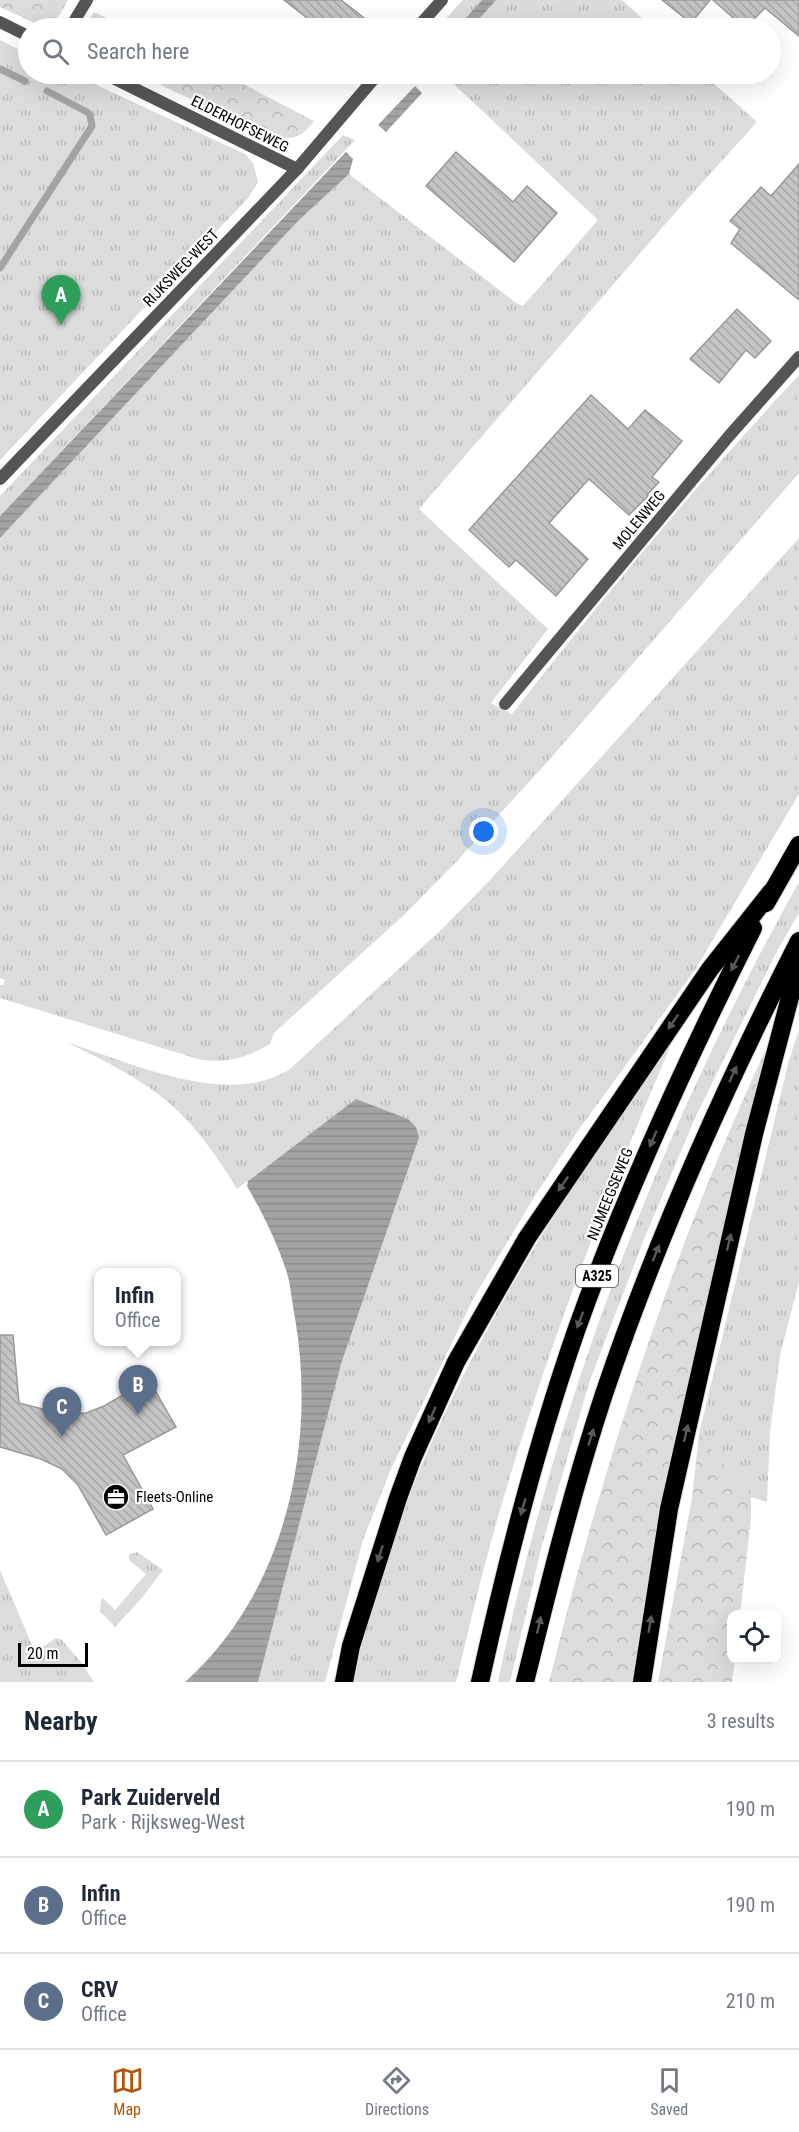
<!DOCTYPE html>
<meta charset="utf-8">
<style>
:root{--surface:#fff;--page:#f2f2f3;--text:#1f2937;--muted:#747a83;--line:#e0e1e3;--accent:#b45309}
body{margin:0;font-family:"Roboto Condensed",sans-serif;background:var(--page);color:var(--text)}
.controls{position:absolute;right:18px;bottom:18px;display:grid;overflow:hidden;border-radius:12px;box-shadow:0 6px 24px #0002}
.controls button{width:54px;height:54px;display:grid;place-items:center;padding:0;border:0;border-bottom:2px solid var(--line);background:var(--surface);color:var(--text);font:30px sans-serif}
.scale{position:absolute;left:18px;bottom:15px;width:70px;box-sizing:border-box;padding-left:6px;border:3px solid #000;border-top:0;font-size:16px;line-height:21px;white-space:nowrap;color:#000;-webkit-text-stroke:4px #fff;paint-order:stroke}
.you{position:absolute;left:484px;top:832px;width:21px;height:21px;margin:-15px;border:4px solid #fff;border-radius:50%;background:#1a73e8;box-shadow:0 0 0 9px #1a73e833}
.badge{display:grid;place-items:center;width:39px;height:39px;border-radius:50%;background:var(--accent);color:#fff;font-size:20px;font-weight:700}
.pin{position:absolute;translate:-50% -50px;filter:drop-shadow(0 2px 3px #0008)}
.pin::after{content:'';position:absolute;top:32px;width:21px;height:18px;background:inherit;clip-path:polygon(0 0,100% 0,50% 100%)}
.popup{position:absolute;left:94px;top:1268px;width:87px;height:78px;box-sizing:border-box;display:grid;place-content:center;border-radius:12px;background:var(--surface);filter:drop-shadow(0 2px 4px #0005);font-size:20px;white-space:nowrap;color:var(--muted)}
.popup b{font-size:22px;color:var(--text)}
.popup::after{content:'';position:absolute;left:50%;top:100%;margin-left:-12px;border:12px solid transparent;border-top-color:var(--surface)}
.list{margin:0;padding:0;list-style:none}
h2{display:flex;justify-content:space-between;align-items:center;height:78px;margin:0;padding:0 24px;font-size:26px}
h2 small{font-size:20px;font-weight:400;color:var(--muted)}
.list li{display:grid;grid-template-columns:39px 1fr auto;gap:18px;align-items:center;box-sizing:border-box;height:96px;padding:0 24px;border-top:2px solid var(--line)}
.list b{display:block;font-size:22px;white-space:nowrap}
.list p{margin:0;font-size:20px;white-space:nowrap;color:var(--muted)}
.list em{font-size:20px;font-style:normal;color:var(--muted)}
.icon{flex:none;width:33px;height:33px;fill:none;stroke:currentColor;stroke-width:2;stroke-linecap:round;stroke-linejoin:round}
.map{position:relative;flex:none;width:799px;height:1682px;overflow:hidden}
.search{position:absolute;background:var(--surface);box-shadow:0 6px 24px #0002;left:18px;right:18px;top:18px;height:66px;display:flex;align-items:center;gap:15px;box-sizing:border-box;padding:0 21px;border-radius:33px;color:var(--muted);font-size:22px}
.sheet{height:366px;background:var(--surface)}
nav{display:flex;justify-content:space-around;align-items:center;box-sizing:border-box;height:84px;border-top:2px solid var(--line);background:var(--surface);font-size:16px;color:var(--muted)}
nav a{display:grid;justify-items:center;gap:3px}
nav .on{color:var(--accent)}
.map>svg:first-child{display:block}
.grass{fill:url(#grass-tufts)}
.forest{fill:url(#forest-crowns)}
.water{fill:url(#water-rules)}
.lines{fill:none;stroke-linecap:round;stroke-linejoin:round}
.stream{stroke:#a3a3a3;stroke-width:7}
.building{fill:url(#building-back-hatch);stroke:#999;stroke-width:1.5}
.highway-casing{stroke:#dbdbdb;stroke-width:20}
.street{stroke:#555;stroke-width:12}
.highway{stroke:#000;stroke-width:18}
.oneway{fill:#595959}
.labels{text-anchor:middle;stroke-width:4.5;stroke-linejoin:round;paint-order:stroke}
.shield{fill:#fff;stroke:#4c4c4c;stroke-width:1.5}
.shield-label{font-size:14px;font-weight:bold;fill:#000}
.street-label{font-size:15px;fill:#000;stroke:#fff}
.poi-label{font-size:15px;fill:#000;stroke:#fff;text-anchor:start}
</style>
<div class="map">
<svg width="799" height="1682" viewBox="0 0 799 1682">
<defs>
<pattern id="grass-tufts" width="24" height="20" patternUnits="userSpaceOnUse" patternTransform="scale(1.5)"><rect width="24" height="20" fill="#dcdcdc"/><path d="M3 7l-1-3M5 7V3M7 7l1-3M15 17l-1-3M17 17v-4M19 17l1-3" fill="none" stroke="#bbb"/></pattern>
<pattern id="forest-crowns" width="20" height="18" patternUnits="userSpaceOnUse" patternTransform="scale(1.5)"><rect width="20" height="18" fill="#dcdcdc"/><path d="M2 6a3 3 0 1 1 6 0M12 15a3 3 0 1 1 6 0" fill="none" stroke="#bbb"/></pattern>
<pattern id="water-rules" width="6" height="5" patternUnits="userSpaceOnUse" patternTransform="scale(1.5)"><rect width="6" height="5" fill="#a3a3a3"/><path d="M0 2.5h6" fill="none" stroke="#8b8b8b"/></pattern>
<pattern id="building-back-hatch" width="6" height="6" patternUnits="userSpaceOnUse" patternTransform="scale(1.5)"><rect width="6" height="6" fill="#c4c4c4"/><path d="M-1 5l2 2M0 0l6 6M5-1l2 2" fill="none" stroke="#a7a7a7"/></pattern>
</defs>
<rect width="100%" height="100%" fill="#fff"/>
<g class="grass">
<path d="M 463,0 L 622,0 L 653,28 L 437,28 Z"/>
<path d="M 0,40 L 28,54 L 28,74 L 73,74 L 245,154 L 253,163 L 258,182 L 249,197 L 0,460 Z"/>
<path d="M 443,74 L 703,74 L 757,122 L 681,206 L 419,509 L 548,629 L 491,703 L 512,714 C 603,597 698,483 799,375 L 799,473 L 549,760 L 457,861 L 405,914 L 274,1033 L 270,1044 C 247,1058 226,1064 198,1059 L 0,998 L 0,985 L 3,985 L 5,980 L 0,978 L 0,538 L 299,220 L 349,174 L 516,303 L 523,306 L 598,220 Z"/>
<path d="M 343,135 L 355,140 L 0,516 L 0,496 Z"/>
<path d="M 799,538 L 799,794 L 695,970 L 575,1135 L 538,1191 L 473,1299 L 391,1469 L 363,1540 L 325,1682 L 258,1682 L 341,1364 L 419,1139 L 416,1127 L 356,1099 L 237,1189 C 216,1154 191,1119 158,1094 C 130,1073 97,1057 66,1042 C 129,1062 229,1109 290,1069 L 443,928 L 491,879 Z"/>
<path d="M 799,882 L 799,913 L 777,951 L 695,1118 L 642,1244 L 589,1383 L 542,1545 L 510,1682 L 498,1682 C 556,1401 659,1132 799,882 Z"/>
<path d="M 799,1030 L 799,1282 L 780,1355 L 770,1432 L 767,1502 L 751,1497 L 699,1434 L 789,1060 Z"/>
<path d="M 673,1040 C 607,1194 547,1349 500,1510 C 483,1567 470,1625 456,1682 L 352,1682 C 388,1513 466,1355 558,1209 C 594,1151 634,1096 673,1040 Z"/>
<path d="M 137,1552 L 163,1570 L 141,1599 L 115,1627 L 100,1611 L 101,1600 L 103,1598 L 115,1610 L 146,1574 L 129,1560 L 129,1555 Z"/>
<path d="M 0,1570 L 35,1652 L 56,1638 L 61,1639 L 81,1662 L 94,1682 L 0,1682 Z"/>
</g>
<g class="forest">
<path d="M 0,0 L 68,0 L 59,16 L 43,27 L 0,7 Z"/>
<path d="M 94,12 L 124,26 L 129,28 L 84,28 Z"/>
<path d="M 137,74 L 224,74 L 314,121 C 301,139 294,138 274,138 Z"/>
<path d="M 766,1049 L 655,1553 L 641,1629 L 634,1682 L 549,1682 C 603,1465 672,1252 766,1049 Z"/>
<path d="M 699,1434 L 751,1497 L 751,1519 L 740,1614 L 732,1614 L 732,1660 L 735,1660 L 732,1682 L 658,1682 L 692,1498 Z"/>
</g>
<g class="water">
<path d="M 482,0 L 496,0 L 471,28 L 457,28 Z"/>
<path d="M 415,86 L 422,93 L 386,132 L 378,125 Z"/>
<path d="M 346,152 L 353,159 L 349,174 L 299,220 L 0,538 L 0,516 Z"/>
<path d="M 356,1099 L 408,1119 L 416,1127 L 419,1138 L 341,1364 L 258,1682 L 185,1682 C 285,1593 317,1446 295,1318 C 292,1303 291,1287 287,1273 C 277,1242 263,1214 247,1186 L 248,1181 Z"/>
</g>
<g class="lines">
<g class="stream">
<path d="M 0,69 L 25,81"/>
<path d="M 0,268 L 92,126 L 90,115 L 87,112 L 47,91"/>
</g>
</g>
<g class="building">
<path d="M 284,0 L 341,0 L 377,28 L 320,28 Z"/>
<path d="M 662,0 L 710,0 L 691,23 Z"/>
<path d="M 713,0 L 799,0 L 799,36 L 765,8 L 745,28 Z"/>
<path d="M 456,152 L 513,202 L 527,186 L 557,213 L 514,262 L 426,186 Z"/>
<path d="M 799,164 L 799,300 L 731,243 L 740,229 L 730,221 L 761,187 L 771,196 Z"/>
<path d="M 737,309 L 771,341 L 755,358 L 746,350 L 719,383 L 690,359 Z"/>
<path d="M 591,395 L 628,429 L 645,410 L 682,441 L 652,477 L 659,482 L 647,495 L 648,496 L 629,515 L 589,479 L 549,523 L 588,559 L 556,596 L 516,560 L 509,567 L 469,530 Z"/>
<path d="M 0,1335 L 13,1335 L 19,1403 L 62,1414 L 86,1413 L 104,1406 L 149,1380 L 176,1427 L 123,1455 L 153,1509 L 106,1535 L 78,1485 L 62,1469 L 41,1459 L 0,1447 Z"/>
</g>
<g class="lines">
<g class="highway-casing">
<g id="highway">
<path d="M 766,903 L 799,845"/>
<path d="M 344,1682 L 351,1646 L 398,1498 L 413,1457 L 456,1362 L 527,1238 L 710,969 L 771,892"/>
<path d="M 480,1682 C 506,1564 536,1446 576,1331 C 625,1193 687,1059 753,928"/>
<path d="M 525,1682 C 549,1585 573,1488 604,1394 C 657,1237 724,1088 799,941"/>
<path d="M 642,1682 L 669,1509 L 754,1134 L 799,963"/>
</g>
</g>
<g class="street">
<path d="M 0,22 L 28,36"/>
<path d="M 70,28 L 87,0"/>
<path d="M 417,28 L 442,0"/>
<path d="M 105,74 L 297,169"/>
<path d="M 0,479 L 297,169 L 378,74"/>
<path d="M 505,704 L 729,436 L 799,357"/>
</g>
<use href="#highway" class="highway"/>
</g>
<defs><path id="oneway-solid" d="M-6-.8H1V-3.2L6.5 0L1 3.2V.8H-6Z" transform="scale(1.5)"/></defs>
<g class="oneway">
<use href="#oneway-solid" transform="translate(735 963) rotate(117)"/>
<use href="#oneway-solid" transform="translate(673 1022) rotate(125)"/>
<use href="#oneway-solid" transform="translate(733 1074) rotate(-65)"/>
<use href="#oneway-solid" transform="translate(653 1139) rotate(114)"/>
<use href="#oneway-solid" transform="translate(563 1184) rotate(124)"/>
<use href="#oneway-solid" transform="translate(729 1242) rotate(-77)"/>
<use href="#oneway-solid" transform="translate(656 1253) rotate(-68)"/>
<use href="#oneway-solid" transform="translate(580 1320) rotate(111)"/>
<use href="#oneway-solid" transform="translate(432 1415) rotate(114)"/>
<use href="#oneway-solid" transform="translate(686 1433) rotate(-77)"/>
<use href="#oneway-solid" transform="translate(591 1437) rotate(-73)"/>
<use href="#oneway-solid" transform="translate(523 1507) rotate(106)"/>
<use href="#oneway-solid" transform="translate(380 1554) rotate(108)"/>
<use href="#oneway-solid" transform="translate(650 1624) rotate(-80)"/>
<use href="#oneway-solid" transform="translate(539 1625) rotate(-77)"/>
</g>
<defs>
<g id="office-disc" transform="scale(1.35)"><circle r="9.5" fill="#000" stroke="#fff"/><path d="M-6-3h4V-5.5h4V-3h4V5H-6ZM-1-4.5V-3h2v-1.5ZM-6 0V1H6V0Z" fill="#fff"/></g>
</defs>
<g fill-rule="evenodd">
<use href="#office-disc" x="116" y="1497"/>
</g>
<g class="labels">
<rect class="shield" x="576" y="1265" width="42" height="22" rx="4.5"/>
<g class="shield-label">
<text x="597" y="1281">A325</text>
</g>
<g class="street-label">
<text transform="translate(240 124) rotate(27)" y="5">ELDERHOFSEWEG</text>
<text transform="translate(181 268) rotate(-46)" y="5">RIJKSWEG-WEST</text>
<text transform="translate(639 520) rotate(-50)" y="5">MOLENWEG</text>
<text transform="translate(610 1194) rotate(-68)" y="5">NIJMEEGSEWEG</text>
</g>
<g class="poi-label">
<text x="136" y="1502">Fleets-Online</text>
</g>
</g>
</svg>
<div class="controls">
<button><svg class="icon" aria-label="locate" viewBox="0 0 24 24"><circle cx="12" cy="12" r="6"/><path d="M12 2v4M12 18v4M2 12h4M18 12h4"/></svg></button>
</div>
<div class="scale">20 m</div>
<div class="you"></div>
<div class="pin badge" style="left:61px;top:325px;background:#2e9e5b">A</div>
<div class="pin badge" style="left:138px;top:1415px;background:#5c6f8a">B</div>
<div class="popup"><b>Infin</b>Office</div>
<div class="pin badge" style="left:62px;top:1437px;background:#5c6f8a">C</div>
<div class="search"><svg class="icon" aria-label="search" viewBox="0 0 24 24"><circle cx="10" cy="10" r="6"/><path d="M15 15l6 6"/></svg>Search here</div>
</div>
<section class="sheet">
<h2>Nearby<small>3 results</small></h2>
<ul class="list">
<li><span class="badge" style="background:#2e9e5b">A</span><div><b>Park Zuiderveld</b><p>Park · Rijksweg-West</p></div><em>190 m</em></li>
<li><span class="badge" style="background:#5c6f8a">B</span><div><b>Infin</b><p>Office</p></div><em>190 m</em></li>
<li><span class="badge" style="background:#5c6f8a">C</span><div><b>CRV</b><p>Office</p></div><em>210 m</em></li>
</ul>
</section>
<nav>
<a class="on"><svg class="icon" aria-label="map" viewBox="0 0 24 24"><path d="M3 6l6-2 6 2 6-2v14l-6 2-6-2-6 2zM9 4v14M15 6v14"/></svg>Map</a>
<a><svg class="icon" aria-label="directions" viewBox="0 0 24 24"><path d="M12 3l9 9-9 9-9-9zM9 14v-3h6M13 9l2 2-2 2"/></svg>Directions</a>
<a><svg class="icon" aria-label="saved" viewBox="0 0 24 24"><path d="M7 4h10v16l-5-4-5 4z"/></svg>Saved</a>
</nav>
